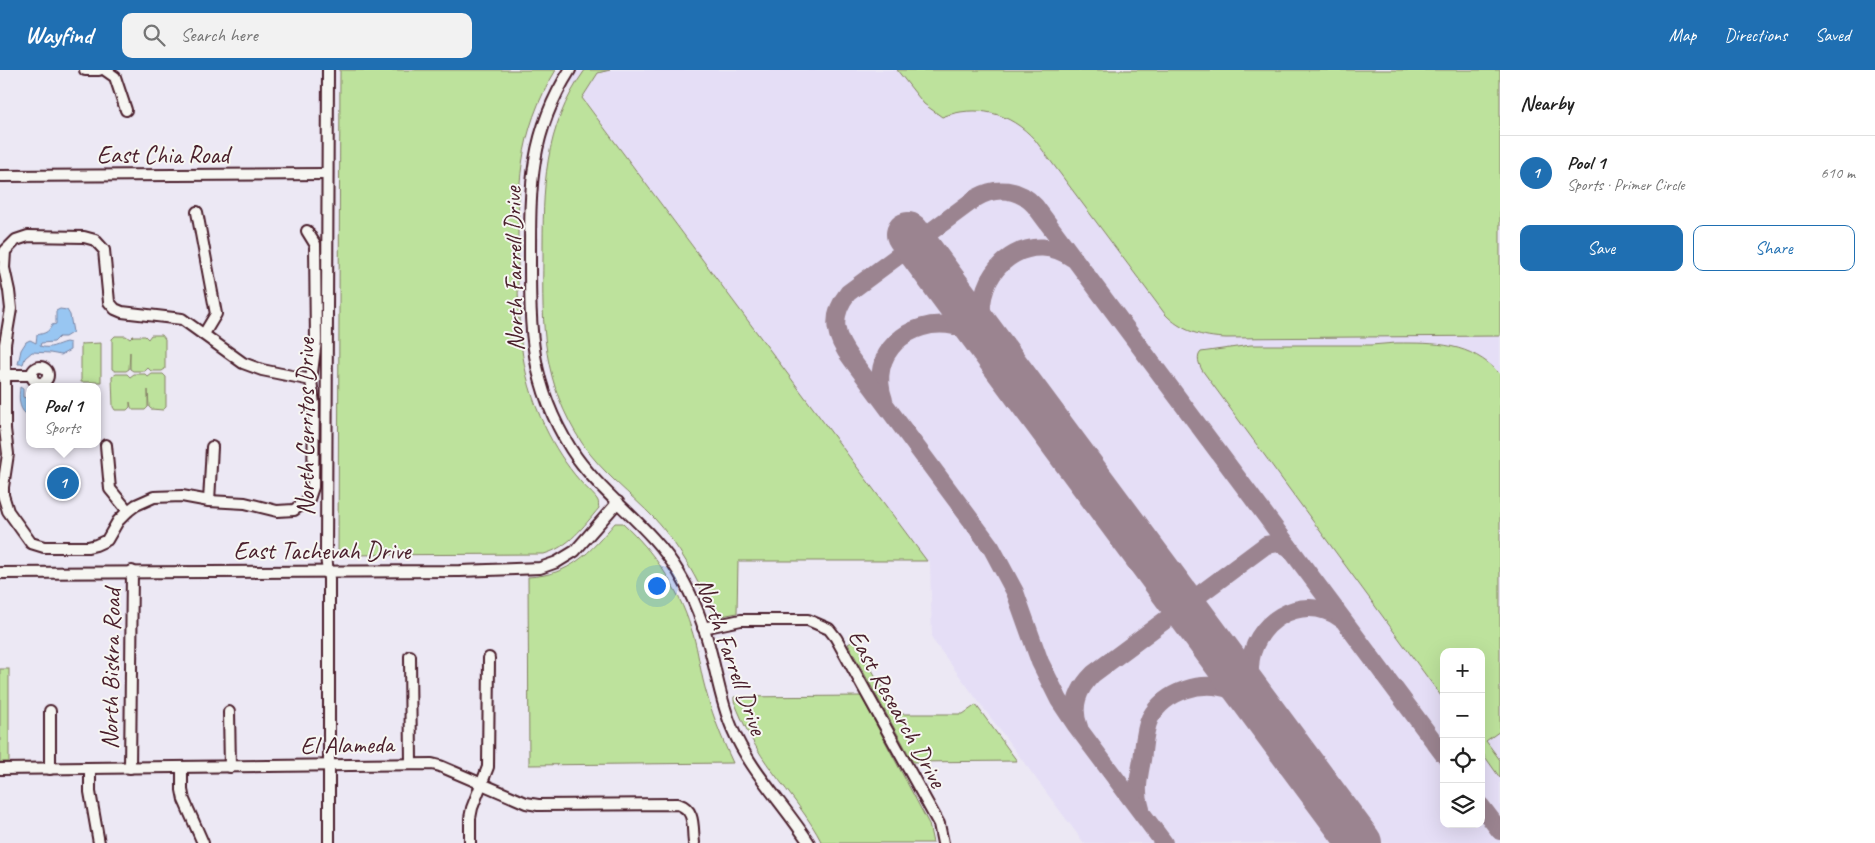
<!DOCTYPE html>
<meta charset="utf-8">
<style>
:root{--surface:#fff;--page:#f2f2f2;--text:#222;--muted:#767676;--line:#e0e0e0;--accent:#1f6fb2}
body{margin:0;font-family:Caveat,sans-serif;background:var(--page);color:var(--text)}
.controls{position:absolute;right:15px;bottom:15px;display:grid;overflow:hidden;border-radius:10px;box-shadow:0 5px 20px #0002}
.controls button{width:45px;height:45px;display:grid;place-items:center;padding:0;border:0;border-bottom:1px solid var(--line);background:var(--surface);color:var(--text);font:25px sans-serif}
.you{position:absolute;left:656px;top:515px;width:18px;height:18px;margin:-12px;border:4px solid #fff;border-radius:50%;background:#1a73e8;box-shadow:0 0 0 8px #1a73e833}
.badge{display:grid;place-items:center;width:32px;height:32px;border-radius:50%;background:var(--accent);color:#fff;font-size:16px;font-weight:700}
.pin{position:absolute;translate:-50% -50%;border:2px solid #fff;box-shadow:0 1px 5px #0006}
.popup{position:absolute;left:26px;top:313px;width:75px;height:65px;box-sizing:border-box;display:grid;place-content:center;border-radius:10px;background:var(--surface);filter:drop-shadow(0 1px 4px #0005);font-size:16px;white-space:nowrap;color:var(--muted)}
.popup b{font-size:19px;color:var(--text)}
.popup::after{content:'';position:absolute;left:50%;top:100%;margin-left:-10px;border:10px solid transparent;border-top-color:var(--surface)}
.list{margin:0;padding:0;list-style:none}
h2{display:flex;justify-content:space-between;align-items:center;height:65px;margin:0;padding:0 20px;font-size:21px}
h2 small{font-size:16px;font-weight:400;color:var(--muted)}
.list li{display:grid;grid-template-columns:32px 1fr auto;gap:15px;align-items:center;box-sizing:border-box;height:75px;padding:0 20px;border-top:1px solid var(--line)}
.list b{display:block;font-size:19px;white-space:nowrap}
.list p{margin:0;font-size:16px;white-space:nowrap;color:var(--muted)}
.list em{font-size:16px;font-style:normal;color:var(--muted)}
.actions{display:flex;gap:10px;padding:15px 20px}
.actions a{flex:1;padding:11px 0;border:1px solid var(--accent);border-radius:10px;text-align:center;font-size:18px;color:var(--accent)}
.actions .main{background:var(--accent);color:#fff}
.icon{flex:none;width:28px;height:28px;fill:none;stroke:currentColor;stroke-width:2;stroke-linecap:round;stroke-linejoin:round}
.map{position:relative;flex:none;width:1500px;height:773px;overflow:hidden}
header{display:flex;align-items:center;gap:30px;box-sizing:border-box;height:70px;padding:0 25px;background:var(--accent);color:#fff}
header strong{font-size:24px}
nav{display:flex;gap:28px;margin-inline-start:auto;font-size:18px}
.search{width:350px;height:45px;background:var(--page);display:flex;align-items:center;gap:12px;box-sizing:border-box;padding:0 18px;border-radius:10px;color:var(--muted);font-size:19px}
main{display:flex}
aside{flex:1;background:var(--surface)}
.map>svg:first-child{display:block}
.built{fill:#e5def6;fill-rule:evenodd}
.green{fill:#bde29c;stroke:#848064}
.water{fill:#98c6f2;stroke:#7983a2}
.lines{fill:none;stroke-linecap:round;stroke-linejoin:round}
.taxiway{stroke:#9b8490;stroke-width:18}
.runway{stroke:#9b8490;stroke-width:44}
.minor-casing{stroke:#4a1f2b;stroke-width:14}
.minor{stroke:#f6f6f2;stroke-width:10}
.labels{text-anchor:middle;stroke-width:4;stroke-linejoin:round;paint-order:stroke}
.street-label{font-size:25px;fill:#4a1f2b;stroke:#f6f6f2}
</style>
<header>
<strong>Wayfind</strong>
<div class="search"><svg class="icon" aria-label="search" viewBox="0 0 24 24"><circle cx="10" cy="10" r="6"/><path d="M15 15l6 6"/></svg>Search here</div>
<nav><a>Map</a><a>Directions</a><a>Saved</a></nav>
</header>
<main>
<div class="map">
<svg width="1500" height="773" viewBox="0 0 1500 773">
<rect width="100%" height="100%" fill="#ece8f4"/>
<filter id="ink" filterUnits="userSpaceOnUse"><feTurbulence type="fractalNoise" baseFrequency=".02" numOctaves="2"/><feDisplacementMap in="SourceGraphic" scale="10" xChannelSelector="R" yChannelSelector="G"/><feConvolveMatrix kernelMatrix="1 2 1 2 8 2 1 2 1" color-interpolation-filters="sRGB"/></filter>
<g filter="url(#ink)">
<path class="built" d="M 562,0 L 1250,0 L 1500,98 L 1500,773 L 1084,773 L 932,569 L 930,491 L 738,491 L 739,238 ZM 1444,582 L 1481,582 L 1481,754 L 1444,754 Z"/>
<g class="green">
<path d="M 340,0 L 556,0 C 517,63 518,119 518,190 C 518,251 518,301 545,357 C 554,376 566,395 580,411 C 584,416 596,426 598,431 C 599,433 598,436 599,438 C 583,457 569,477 544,484 L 338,485 Z"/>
<path d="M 585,0 L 610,0 L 598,3 L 582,28 L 927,491 L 738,491 L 737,543 L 717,547 L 712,542 C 697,508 680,477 655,449 C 630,423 602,403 582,373 C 542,312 542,257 543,188 C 543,118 543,59 585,0 Z"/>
<path d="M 897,0 L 1500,0 L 1500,266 L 1226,268 C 1202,267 1181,261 1165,244 L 1035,70 C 1010,42 976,34 942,47 L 924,34 Z"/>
<path d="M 151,265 L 162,265 L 165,269 L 165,299 L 162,301 L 151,301 L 148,298 L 145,301 L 133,301 L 130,299 L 130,282 L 129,299 L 126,301 L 115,301 L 112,299 L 112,269 L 115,266 L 126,266 L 130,269 L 133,266 L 145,266 L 148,269 Z"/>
<path d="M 101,273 L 101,312 L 81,312 L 81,274 Z"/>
<path d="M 1396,273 C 1436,273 1470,272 1500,304 L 1500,661 L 1486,671 L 1500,690 L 1500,708 L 1481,681 L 1481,582 L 1444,582 L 1444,630 L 1202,300 C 1199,294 1196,287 1201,282 L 1251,275 L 1371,275 Z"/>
<path d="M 116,304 L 127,304 L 130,307 L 134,304 L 145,304 L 148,307 L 152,304 L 163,304 L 166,307 L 166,337 L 163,340 L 151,339 L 149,337 L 148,320 L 148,337 L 145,340 L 133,340 L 131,337 L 130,332 L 130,337 L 127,340 L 115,340 L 113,337 L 112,307 Z"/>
<path d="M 615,453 L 623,453 C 654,482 678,517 691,558 C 697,575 699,593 703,610 C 710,639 721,667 733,693 L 529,695 L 528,507 C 571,505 589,483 615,453 Z"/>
<path d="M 855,570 L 897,644 L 963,644 L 976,635 L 1017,691 L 913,692 L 848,574 Z"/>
<rect x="0" y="599" width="9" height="93"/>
<path d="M 861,626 L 929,754 L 933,773 L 822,773 C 808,746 791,726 773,702 C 756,680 744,656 734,631 L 734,627 Z"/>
</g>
<g class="water">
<path d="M 60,239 L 67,240 L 70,245 L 73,262 L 65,267 L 59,267 L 54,272 L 41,273 L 40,276 C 50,280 57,274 66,272 L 70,273 L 70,280 L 61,285 L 50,283 L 32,282 L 25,288 L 23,294 L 18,294 L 21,280 L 26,272 L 30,270 L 36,273 L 37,265 C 45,263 48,263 52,255 L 56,254 L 56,241 Z"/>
<path d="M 20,317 L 23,319 L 23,327 L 29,329 L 29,343 L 26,344 C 18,338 19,326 20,317 Z"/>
</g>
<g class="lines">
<g class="taxiway">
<path d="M 993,278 C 985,264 981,250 982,234 C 987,189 1034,161 1072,188"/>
<path d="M 884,330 C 867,284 909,247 954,256 C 972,260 983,272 996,283"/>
<path d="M 1261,638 C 1255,625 1249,613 1250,598 C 1251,553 1301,521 1340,548"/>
<path d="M 1079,657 C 1071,636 1078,619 1093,604 L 1266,475 L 1278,473 L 1289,477"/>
<path d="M 1481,736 L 1500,761"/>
<path d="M 1141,739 C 1135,723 1139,706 1142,690 C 1144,676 1144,661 1150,648 C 1165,621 1202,609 1231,620 C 1243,624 1252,633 1262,642"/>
<path d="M 1164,773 L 1075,654 L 1059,630 L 1040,592 L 1015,522 L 991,477 L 852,290 C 835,268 829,247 848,223 L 976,128 C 996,116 1019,118 1035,136 L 1444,685"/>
</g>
<path class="runway" d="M 908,164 L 1360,773"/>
<g class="minor-casing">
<g id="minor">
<path d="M 85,0 L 99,0"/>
<path d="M 105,0 L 115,7 L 126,40"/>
<path d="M 328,0 L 326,487 L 329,509 L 329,773"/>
<path d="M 570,0 C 530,63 530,115 530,187 C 530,261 530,314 571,379 C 601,426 650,454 679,503 C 694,528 705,558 712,587 C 718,611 722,635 732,658 C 750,701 784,734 809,773"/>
<path d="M 0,106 L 327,104"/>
<path d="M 197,142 L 216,244 L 204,264"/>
<path d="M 307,161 L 315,174 L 316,271 L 311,310 L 314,334 L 313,417 L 309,429 L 294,440 L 277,441 L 245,433 L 209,431 L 182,426 L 154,427 L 136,435 L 128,441 L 118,451 L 107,470 L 96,475 L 88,477 L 44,477 L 31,473 L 8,441 L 3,425 L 3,417 L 8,384 L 5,359 L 5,274 L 11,239 L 9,221 L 4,198 L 5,181 L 16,170 L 28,166 L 84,167 L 95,170 L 104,180 L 109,232 L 115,239 L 122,242 L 182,249 L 243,293 L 262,300 L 311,310"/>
<circle cx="40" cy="305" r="8"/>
<path d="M 0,305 L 32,305"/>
<path d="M 106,375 L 110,419 L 128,441"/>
<path d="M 209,431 L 212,377"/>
<path d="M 0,503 L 460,501 L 540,498 L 557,492 L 575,481 L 618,432"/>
<path d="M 703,558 L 741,550 L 808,550 L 829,559 L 836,568 L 939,754 L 943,773"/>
<path d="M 410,586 L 411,694"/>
<path d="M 50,641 L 50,699"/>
<path d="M 229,642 L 230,697"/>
<path d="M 182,697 L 182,720 L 184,730 L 203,773"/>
<path d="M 90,698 L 90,722 L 99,773"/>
<path d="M 130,698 L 132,501"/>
<path d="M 0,699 L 432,694 L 440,696 L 526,733 L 538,735 L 678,734 C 696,740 692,757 694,773"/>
<path d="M 470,773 L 470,748 L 472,738 L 488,697 L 489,588"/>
</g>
</g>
<use href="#minor" class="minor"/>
</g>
</g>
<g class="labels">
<g class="street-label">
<text x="163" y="93">East Chia Road</text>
<text transform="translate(513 199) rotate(-91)" y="9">North Farrell Drive</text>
<text transform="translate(305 357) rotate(-90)" y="9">North Cerritos Drive</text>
<text x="322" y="489">East Tachevah Drive</text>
<text transform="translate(732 586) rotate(70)" y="9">North Farrell Drive</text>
<text transform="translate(110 599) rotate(-89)" y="9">North Biskra Road</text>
<text transform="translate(898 638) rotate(61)" y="9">East Research Drive</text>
<text transform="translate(347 674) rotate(-1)" y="9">El Alameda</text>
</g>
</g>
</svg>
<div class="controls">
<button>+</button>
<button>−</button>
<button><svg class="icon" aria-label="locate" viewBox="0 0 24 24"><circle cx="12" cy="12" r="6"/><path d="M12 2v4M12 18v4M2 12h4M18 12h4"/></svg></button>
<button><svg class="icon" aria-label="layers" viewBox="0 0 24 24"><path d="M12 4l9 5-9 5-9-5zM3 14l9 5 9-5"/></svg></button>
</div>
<div class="you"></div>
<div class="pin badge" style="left:63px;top:413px">1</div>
<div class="popup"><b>Pool 1</b>Sports</div>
</div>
<aside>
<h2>Nearby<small></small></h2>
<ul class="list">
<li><span class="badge">1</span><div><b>Pool 1</b><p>Sports · Primer Circle</p></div><em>610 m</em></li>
</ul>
<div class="actions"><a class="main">Save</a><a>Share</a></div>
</aside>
</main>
